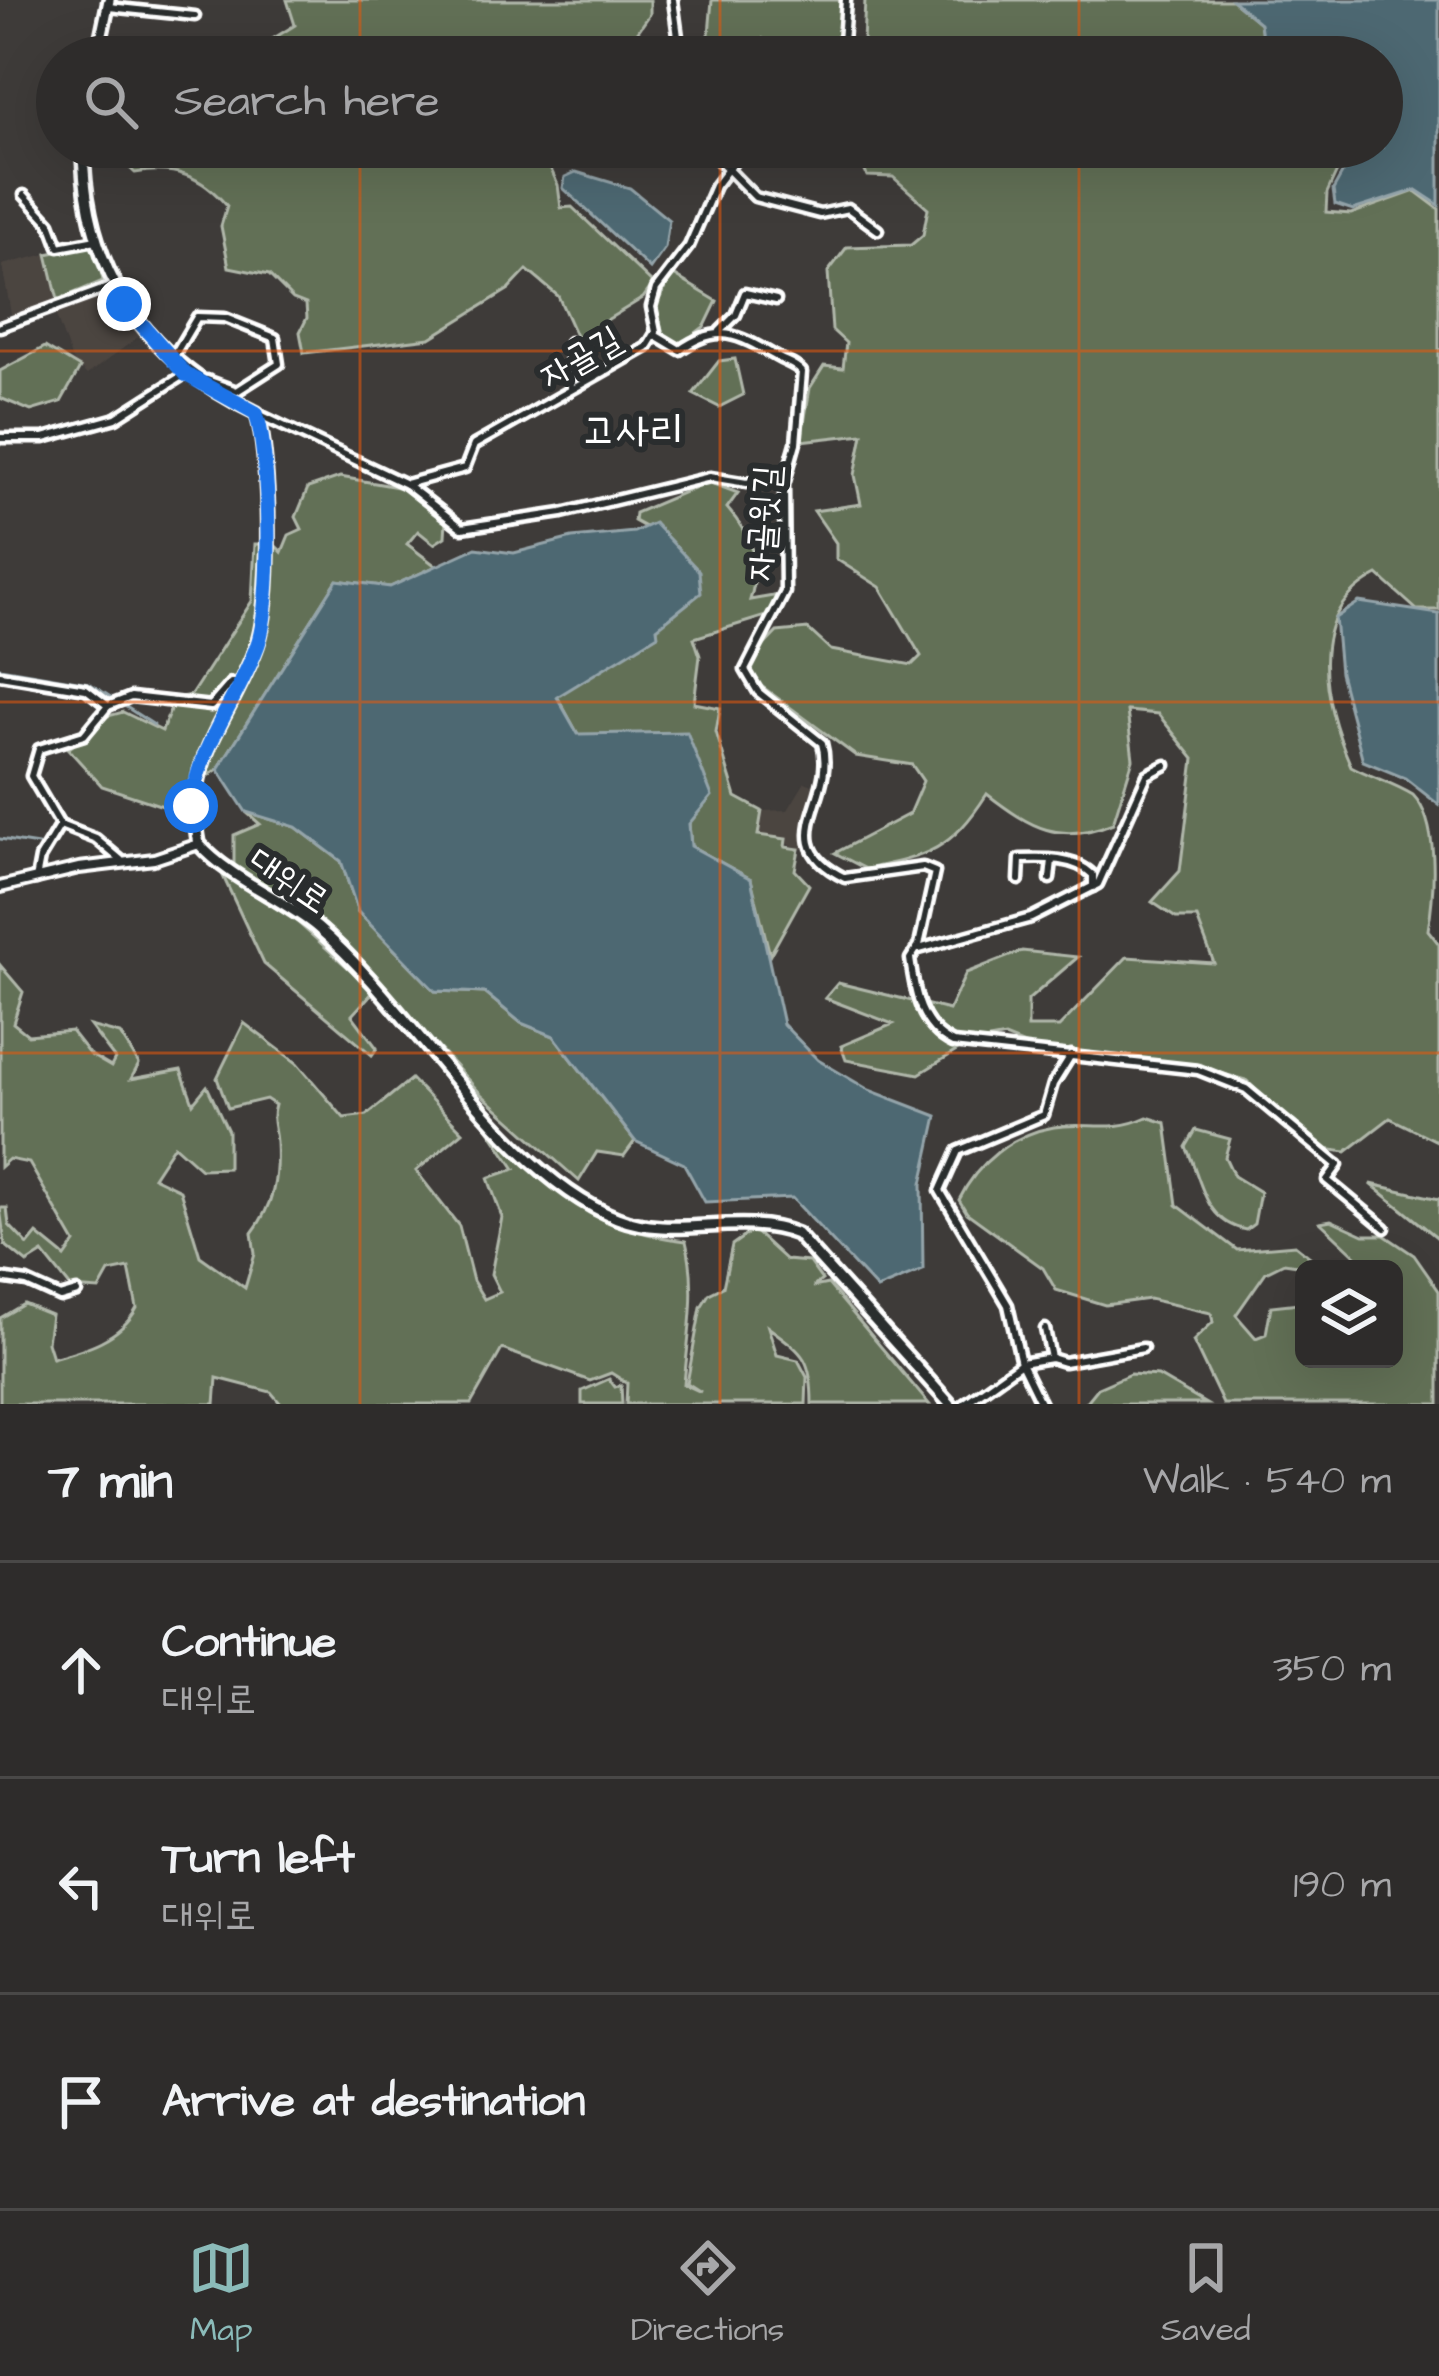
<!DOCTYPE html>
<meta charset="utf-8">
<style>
:root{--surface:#2e2c2b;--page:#363433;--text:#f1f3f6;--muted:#a7a7a9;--line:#494847;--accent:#8bbbb9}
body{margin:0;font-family:"Architects Daughter","Poor Story",sans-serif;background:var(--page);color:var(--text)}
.controls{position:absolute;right:36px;bottom:36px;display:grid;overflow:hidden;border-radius:18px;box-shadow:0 12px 48px #0002}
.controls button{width:108px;height:108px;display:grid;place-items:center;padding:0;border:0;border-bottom:3px solid var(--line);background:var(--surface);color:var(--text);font:60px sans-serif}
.stop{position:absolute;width:36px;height:36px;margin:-27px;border:9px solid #1a73e8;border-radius:50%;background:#fff}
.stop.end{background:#1a73e8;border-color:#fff;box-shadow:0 3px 12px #0008}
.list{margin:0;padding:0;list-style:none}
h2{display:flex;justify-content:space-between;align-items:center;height:156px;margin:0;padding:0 48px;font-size:51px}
h2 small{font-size:39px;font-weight:400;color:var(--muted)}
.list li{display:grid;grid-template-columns:78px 1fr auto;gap:36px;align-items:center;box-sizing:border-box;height:216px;padding:0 48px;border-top:3px solid var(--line)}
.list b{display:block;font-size:45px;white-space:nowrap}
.list p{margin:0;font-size:39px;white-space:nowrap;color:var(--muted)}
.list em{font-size:39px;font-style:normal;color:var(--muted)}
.icon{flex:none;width:66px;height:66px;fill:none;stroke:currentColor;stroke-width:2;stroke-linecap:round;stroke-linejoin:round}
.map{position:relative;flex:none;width:1439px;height:1404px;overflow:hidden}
.search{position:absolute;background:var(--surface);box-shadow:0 12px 48px #0002;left:36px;right:36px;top:36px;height:132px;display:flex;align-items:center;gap:30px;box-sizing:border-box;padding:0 42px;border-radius:66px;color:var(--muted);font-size:45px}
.sheet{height:804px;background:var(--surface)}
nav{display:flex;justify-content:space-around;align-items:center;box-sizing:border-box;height:168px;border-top:3px solid var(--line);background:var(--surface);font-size:33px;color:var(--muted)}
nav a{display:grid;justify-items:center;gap:6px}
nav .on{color:var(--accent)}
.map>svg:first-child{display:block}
.built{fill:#4c4541}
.green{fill:#626f56;stroke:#b0b7aa;stroke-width:3}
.water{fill:#4d6872;stroke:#94a4aa;stroke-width:3}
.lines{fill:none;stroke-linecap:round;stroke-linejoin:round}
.stream{stroke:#94a4aa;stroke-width:3}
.minor-casing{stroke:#fff;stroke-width:15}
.tertiary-casing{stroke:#fff;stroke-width:16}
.secondary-casing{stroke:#fff;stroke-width:18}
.minor{stroke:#2a2d2e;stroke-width:6}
.tertiary{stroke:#2a2d2e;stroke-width:8}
.secondary{stroke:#2a2d2e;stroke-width:9}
.route{stroke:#1a73e8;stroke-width:15}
.grid{fill:none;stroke:#e8590c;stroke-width:3;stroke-opacity:0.55}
.labels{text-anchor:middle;stroke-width:12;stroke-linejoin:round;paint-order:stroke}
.street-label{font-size:36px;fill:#fff;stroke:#2a2d2e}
.quarter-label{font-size:42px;fill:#fff;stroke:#2a2d2e}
</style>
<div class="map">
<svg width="1439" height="1404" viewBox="0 0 1439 1404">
<rect width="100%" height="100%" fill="#3e3b39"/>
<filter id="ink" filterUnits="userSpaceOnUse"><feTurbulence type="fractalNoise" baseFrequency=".00833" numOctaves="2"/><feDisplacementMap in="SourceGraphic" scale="24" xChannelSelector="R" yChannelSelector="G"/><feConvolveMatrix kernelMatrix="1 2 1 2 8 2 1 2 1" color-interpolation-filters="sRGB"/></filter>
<g filter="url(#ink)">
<g class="built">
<path d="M 47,254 L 59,304 L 12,319 L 2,265 Z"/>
<path d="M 109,291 L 142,334 L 87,375 L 72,360 L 55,313 Z"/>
<path d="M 805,782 L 817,787 L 805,850 L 758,835 L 762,811 L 788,810 Z"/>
</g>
<g class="green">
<path d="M 287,0 L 650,0 L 650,14 L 620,57 L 140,57 L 261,46 L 295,25 Z"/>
<path d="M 712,0 L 842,0 L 837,57 L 779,57 L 763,39 L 752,57 L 707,57 Z"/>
<path d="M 865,0 L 1232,0 L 1260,23 L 1265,57 L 872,57 L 872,48 L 863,42 Z"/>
<path d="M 107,147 L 549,147 L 543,152 L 558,185 L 561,208 L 572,207 L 653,284 L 643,298 L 577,338 L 558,296 L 527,270 L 509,289 L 430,338 L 304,353 L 300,332 L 307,318 L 306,304 L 293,299 L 269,275 L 229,267 L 221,226 L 227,206 C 201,175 174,166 135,173 Z"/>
<path d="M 855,147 L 1348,147 L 1327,193 L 1326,212 L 1351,214 L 1415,191 L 1439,209 L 1439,610 L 1417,610 L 1378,575 C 1301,614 1324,704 1351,766 C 1371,777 1394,783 1413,795 C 1439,822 1435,888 1428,930 L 1439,944 L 1439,1142 L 1390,1118 L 1346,1152 L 1317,1148 L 1246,1080 L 1191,1065 L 1027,1046 L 1005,1037 L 968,1044 L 919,1074 L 846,1060 L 841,1046 L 893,1024 L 825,998 L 838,983 L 949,1010 L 966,973 L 1022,951 L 1078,957 L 1028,1000 L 1028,1027 L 1059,1027 L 1127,957 L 1214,963 L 1197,918 L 1176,918 L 1152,902 L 1180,871 L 1194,759 L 1158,714 L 1127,711 L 1133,759 L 1113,823 C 1060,845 1031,828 987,794 C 951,850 929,856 866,869 L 835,853 L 909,814 L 923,781 L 912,765 L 856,756 L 749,677 L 753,657 L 777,632 L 808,629 L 831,650 L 912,665 L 921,656 L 880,587 L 836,559 L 836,543 L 814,511 L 861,504 L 855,475 L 863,434 L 801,441 L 810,388 L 824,366 L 843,368 L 846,343 L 832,330 L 828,272 L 847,247 L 911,245 L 923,235 L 928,208 L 893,177 L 867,176 Z"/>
<path d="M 96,244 L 103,281 L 58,300 L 47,254 Z"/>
<path d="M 672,274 L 717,301 L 705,326 L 680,345 L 665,341 L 656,306 Z"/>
<path d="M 45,347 L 80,368 L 61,402 L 31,411 L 0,398 L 0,371 Z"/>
<path d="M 735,359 L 743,395 L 719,407 L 693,394 L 719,361 Z"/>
<path d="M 340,477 L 404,488 L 446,520 L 445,537 L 434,544 L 418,531 L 407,544 L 436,566 L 390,587 L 337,580 L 218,769 L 199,782 L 255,668 L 271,607 L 272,542 L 282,552 L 289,535 L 302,529 L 296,517 L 308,488 Z"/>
<path d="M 708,482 L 738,493 L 727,508 C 751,535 762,563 750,600 L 779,595 L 769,615 L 694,638 L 700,656 L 694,703 L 720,708 L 716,732 L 736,797 L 762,811 L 758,835 L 786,839 L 785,847 L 799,849 L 795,870 L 809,885 L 770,955 L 751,879 L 691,846 L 689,824 L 578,734 L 557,696 L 657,635 L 654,524 L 645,527 L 634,521 L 635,513 Z"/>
<path d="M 255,544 L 261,544 L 255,636 L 195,761 L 184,813 L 102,786 L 68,749 L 108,716 L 123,712 L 162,731 L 175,698 L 191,695 L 252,601 Z"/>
<path d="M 246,812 L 296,827 L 341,861 L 358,912 L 435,991 L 485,993 L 521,1023 L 554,1036 L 635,1141 L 624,1156 L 597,1152 L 579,1181 L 481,1094 L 326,925 L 234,867 L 234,835 L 260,824 Z"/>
<path d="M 222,874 L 296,921 L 374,991 L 352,1015 L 377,1048 L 372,1055 L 264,964 Z"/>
<path d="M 0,965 L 23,992 L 13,1023 L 28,1035 L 71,1031 L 89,1054 L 111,1067 L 115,1059 L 90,1026 L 120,1034 L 139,1064 L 131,1079 L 181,1070 L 193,1103 L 207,1086 L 228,1131 L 228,1168 L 201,1169 L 174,1145 L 153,1177 L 180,1190 L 200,1256 L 245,1288 L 255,1254 L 252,1233 C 274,1204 278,1178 276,1142 C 275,1126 270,1122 275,1105 L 266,1099 L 228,1108 L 217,1078 L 244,1023 L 297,1063 L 344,1118 L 367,1115 L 411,1079 L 463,1132 L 416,1171 L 459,1226 L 473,1281 L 484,1299 L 500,1292 L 491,1274 L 502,1217 L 488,1178 L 515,1169 L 477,1112 C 542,1178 590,1231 686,1241 C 698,1290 688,1335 684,1384 L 701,1392 L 687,1383 L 701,1307 L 709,1294 L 723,1287 L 732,1245 L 753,1230 L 786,1260 L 809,1262 L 822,1280 L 813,1287 L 828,1284 L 929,1404 L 812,1404 C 812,1357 803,1353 768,1327 L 777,1355 L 798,1360 L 807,1377 L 806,1404 L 626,1404 L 627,1383 L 611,1373 L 590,1381 L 502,1349 L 471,1404 L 281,1404 L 271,1392 L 217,1378 L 215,1404 L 0,1404 L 0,1318 L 24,1304 L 51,1315 L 47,1342 L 52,1358 C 86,1349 120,1339 137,1308 L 129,1268 L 109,1272 L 99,1290 L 71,1288 L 43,1253 L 27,1263 L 5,1245 L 0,1208 L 7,1208 L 9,1225 L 28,1245 L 37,1234 L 65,1257 L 75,1243 L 29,1163 L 9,1159 L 0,1167 Z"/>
<path d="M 1147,1117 L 1166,1123 L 1177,1205 L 1237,1250 L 1295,1245 L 1325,1269 L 1284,1263 L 1266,1272 L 1236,1315 L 1256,1338 L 1266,1334 L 1271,1306 L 1299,1303 L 1302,1296 L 1304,1359 L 1394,1359 L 1394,1269 L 1370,1269 L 1320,1222 L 1331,1220 L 1364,1235 L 1384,1235 L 1414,1255 L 1439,1291 L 1439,1404 L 1223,1404 L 1193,1341 L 1213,1322 L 1211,1313 L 1149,1299 L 1105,1305 L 1056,1290 L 1043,1268 L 967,1213 L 959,1200 C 977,1163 1012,1134 1054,1127 C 1088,1121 1110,1134 1147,1117 Z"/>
<path d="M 1196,1130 L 1230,1139 L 1225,1157 L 1234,1176 L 1260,1192 L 1254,1224 L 1246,1230 C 1203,1222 1202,1179 1186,1147 Z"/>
<path d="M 1371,1184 L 1439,1199 L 1439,1239 Z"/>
<path d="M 1130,1374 L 1158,1376 L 1206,1404 L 1085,1404 L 1098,1388 Z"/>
<path d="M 609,1379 L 615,1387 L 621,1385 L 622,1404 L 582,1404 L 582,1391 Z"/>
</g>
<g class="water">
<path d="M 1232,0 L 1439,0 L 1439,205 L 1416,190 L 1353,210 L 1335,204 L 1333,190 L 1357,147 L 1382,147 L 1382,57 L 1265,57 L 1260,23 Z"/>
<path d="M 576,172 L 630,188 L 669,220 L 665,248 L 650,269 L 563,188 L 565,177 Z"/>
<path d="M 654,523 L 699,571 L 701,593 L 657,628 L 658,635 L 557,697 L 578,734 L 687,732 L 712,796 L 689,824 L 691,846 L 751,879 L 783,1024 L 818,1060 L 869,1090 L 937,1116 L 922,1184 L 923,1270 L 877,1289 L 792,1198 L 705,1202 L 684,1164 L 635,1141 L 554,1036 L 521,1023 L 485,993 L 435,991 L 358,912 L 341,861 L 296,827 L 246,812 L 218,769 L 337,580 L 390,587 L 476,548 L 514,553 L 572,538 L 634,532 Z"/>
<path d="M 1359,602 L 1439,614 L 1439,805 L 1405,778 L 1363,761 L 1340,673 L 1335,618 Z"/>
</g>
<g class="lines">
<g class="stream">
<path d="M 0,668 L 89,683 L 154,725"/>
<path d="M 0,839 L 38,845"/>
</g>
<g class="minor-casing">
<g id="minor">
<path d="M 109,7 L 195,16"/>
<path d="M 672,57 L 678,37 L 673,0"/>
<path d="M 842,57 L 846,0"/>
<path d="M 706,147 L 755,197 L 820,214 L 848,208 L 878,230"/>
<path d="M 24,195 L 50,223 L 59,247 L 96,240"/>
<path d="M 0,327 L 113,286"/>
<path d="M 720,331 L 736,315 L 745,293 L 776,300"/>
<path d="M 655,335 L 680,350 C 719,322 739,335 777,357 C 787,363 794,363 802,372 L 796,443 L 784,485 L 785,592 L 745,670 L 758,692 L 822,743 C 838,799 770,842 845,878 L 923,867 L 935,872 L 919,945 L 910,959 C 915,994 920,1027 953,1043 L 1198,1070 L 1246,1089 L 1336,1164"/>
<path d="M 570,342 L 571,388"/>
<path d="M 172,359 L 197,317 L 225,318 L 275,338 L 279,364 L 237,391 L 207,380"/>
<path d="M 260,415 L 406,484 L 462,528 L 562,513 L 710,477 L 747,483 L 786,472"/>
<path d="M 0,438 L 44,438 L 116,418 L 185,374"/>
<path d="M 406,484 L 465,468 L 474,445 L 647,347 L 656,332 L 651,307 L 656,289 L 689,246 L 715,186 L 745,147"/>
<path d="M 0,675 L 86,689 L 108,706"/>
<path d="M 60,825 L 96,839 L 122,861"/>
<path d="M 36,879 L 40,858 L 60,825 L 31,776 L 39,749 L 84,735 L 108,706 L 131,697 L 211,706 L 231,683 L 241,684"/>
<path d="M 1050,879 L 1052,860"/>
<path d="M 1019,880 L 1020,859 C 1044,858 1075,857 1093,875 L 1093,887"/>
<path d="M 919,949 L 1031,918 L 1098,884 L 1147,775 L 1166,765"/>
<path d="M 1338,1165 L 1327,1180 L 1385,1228"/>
<path d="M 0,1278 L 27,1282 L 60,1297 L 77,1292"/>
<path d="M 1045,1329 L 1051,1358"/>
<path d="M 964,1404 L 1021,1363 L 1051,1358 L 1064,1362 L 1143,1348"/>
<path d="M 1041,1404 L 1021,1363 L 1008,1305 L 940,1191 L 958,1151 L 1044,1115 L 1053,1084 L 1071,1055"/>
</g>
</g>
<g class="tertiary-casing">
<path id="tertiary" d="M 0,887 L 79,868 L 154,859 L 199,844"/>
</g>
<g class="secondary-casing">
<g id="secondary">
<path d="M 97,57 L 109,0"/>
<path d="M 83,147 C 84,273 147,360 257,413 C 270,457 273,602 257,645 C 230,722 182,757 199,844 C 231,880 281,897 318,928 C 414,1009 503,1173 617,1218 C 675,1241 739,1211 797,1234 L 950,1404"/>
</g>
</g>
<use href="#minor" class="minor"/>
<use href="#tertiary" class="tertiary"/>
<use href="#secondary" class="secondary"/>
</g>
</g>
<g class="lines" filter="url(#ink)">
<path class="route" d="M 124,304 L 185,374 L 256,413 C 270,457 273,600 258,644 C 238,699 198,747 191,806"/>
</g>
<path class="grid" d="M 360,0 L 360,57M 720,0 L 720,57M 1079,0 L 1079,57M 360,147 L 360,1404M 720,147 L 720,1404M 1079,147 L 1079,1404M 0,351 L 1439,351M 0,702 L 1439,702M 0,1053 L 1439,1053"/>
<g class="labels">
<g class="street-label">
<text transform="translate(580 356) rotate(-30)" y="13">자골길</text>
<text transform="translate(762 523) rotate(-86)" y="13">자골윗길</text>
<text transform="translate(290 879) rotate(34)" y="13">대위로</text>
</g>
<g class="quarter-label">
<text x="633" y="444">고사리</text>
</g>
</g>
</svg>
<div class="controls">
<button><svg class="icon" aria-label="layers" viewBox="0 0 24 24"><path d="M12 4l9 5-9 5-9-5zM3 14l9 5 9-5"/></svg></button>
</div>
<div class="stop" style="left:191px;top:806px"></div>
<div class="stop end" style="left:124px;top:304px"></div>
<div class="search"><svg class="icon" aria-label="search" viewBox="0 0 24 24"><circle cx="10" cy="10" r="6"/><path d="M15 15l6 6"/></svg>Search here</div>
</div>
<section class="sheet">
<h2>7 min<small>Walk · 540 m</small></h2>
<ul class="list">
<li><svg class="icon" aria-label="ahead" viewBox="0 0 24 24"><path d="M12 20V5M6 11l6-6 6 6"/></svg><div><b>Continue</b><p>대위로</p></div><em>350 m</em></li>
<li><svg class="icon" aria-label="left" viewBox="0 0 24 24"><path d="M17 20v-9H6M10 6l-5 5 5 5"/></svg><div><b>Turn left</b><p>대위로</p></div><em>190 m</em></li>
<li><svg class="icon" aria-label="arrive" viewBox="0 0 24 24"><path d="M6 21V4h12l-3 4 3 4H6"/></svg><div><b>Arrive at destination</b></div></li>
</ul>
</section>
<nav>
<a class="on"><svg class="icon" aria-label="map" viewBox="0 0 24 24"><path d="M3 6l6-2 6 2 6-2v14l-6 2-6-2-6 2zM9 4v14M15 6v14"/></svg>Map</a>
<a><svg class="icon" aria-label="directions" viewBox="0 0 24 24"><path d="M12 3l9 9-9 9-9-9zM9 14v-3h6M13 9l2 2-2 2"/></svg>Directions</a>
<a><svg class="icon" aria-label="saved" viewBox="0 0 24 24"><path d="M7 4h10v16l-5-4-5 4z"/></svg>Saved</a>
</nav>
